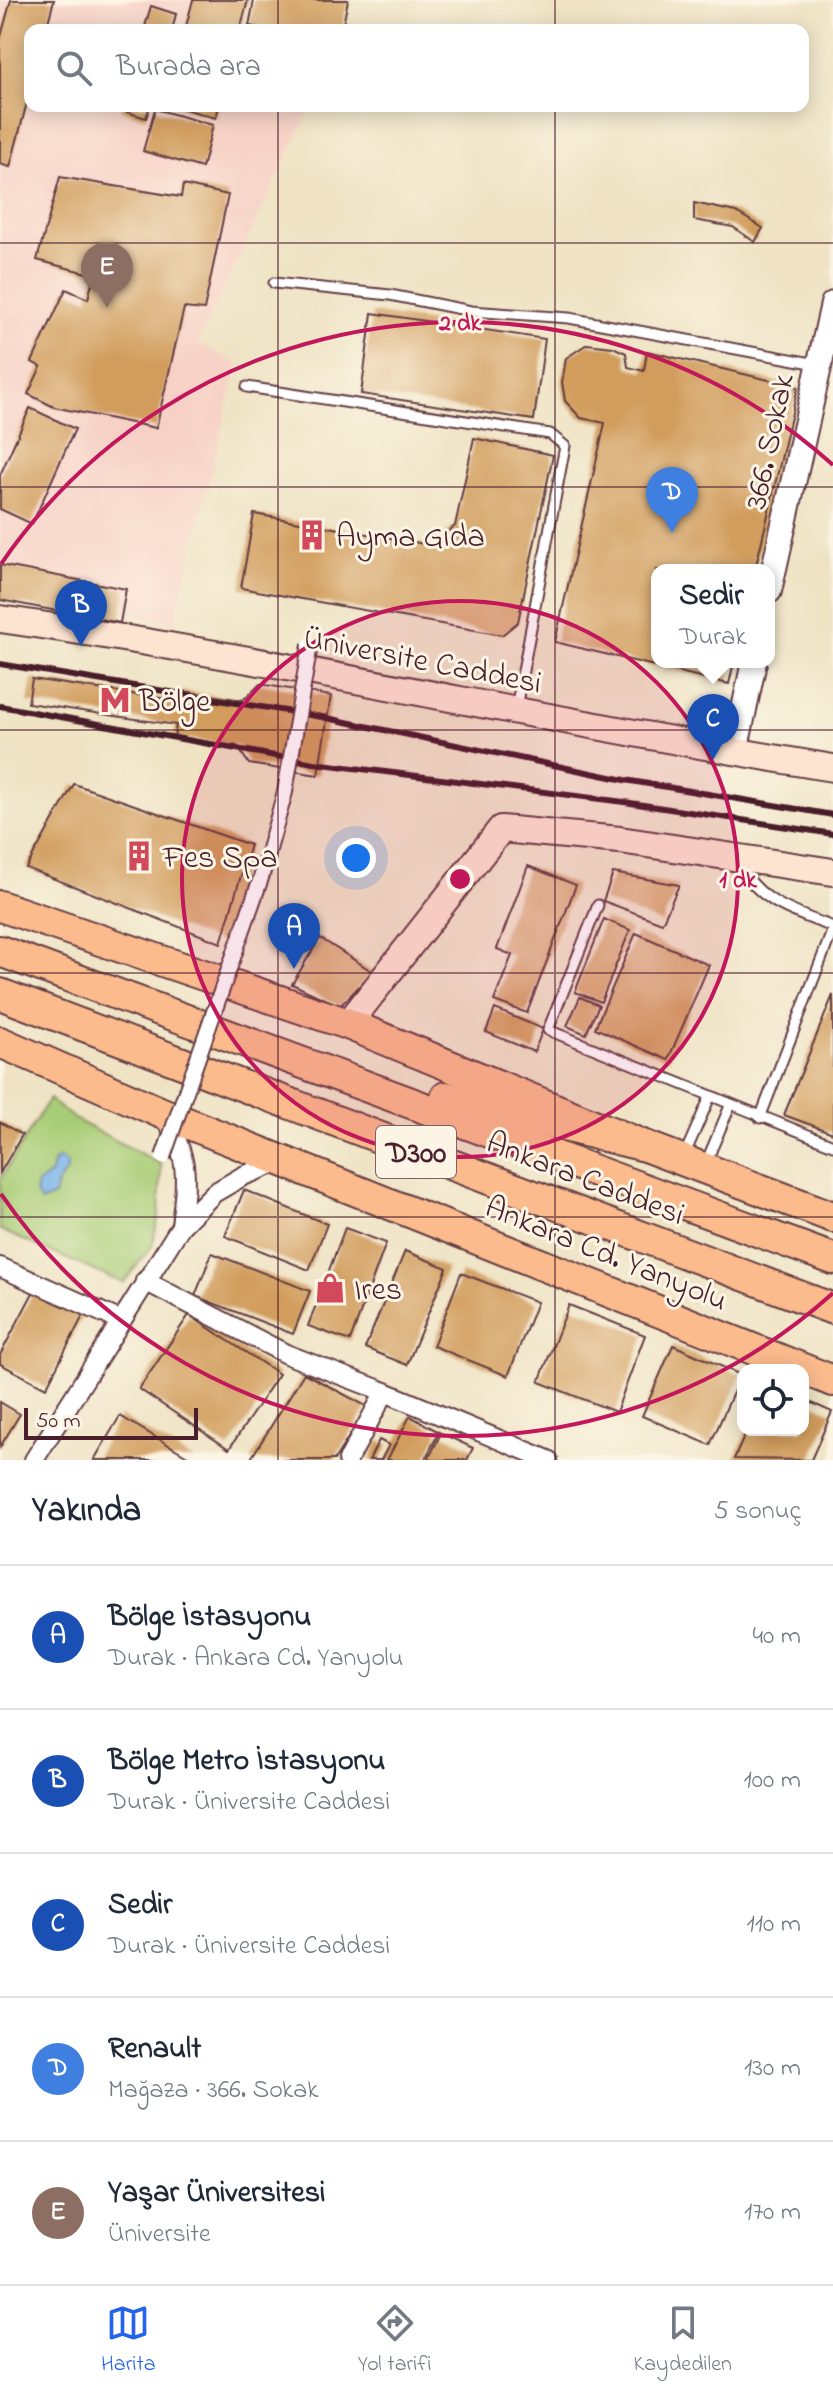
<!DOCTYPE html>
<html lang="tr">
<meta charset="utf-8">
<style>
:root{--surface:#fff;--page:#f2f2f3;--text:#1f2937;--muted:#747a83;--line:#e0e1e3;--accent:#2563eb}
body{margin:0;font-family:"Indie Flower",sans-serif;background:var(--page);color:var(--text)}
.controls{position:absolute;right:24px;bottom:24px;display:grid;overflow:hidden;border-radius:16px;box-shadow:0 4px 20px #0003}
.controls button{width:72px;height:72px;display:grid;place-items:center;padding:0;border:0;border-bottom:2px solid var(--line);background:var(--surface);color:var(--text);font:40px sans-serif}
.scale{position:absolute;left:24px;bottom:20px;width:174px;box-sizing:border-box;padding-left:8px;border:4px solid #4a1f2b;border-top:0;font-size:22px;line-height:28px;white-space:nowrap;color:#4a1f2b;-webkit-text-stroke:6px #fcf5e5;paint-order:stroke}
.you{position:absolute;left:356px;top:858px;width:28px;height:28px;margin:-20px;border:6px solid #fff;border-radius:50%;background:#1a73e8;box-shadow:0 0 0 12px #1a73e833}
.badge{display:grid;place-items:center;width:52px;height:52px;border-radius:50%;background:var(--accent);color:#fff;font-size:26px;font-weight:700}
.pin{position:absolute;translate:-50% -66px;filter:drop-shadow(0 2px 4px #0008)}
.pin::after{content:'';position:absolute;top:42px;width:28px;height:24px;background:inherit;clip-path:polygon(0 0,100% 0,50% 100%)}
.popup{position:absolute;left:651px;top:564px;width:124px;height:104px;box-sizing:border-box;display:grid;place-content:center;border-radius:16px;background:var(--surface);filter:drop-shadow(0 2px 6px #0005);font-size:26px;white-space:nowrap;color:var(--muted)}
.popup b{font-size:30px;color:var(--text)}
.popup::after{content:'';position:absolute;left:50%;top:100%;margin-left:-16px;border:16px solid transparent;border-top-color:var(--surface)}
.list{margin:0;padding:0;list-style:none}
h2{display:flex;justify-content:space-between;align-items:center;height:104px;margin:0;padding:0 32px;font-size:34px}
h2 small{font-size:26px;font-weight:400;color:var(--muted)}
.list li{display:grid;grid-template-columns:52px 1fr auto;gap:24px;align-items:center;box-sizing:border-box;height:144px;padding:0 32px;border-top:2px solid var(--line)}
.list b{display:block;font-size:30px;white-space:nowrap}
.list p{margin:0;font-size:26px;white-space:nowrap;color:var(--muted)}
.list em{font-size:26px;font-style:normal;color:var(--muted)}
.icon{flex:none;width:44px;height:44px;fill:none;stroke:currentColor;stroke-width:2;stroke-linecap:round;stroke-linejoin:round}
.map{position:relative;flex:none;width:833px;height:1460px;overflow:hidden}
.search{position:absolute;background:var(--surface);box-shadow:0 4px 20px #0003;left:24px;right:24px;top:24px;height:88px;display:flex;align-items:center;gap:20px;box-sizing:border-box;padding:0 28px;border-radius:16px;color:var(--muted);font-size:30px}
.sheet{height:824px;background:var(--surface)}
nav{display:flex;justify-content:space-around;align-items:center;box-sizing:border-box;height:112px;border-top:2px solid var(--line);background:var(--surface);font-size:22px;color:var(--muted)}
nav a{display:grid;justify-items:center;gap:4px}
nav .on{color:var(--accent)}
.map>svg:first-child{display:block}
.built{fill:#f7d1c6}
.green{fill:#a9cd77;stroke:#7a7651;stroke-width:2}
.water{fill:#79b4ea;stroke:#626a8a;stroke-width:2}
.building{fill:#d19c5c}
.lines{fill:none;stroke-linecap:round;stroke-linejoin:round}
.service-casing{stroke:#633c42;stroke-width:13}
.minor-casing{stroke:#633c42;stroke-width:22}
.tertiary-casing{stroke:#633c42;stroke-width:28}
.secondary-casing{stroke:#633c42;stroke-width:30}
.primary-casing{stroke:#633c42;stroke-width:34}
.trunk-casing{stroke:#633c42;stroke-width:34}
.service{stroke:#fff;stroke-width:9}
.minor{stroke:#fff;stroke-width:18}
.tertiary{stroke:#fff;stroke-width:24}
.secondary{stroke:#fde4d1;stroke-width:26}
.primary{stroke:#fbbb8d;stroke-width:30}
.trunk{stroke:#fbbb8d;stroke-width:30}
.rail{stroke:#4a1f2b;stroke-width:6}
.pedestrian-bridge-casing{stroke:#633c42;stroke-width:18;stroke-linecap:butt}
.pedestrian-bridge{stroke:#fff;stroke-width:14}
.grid{fill:none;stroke:#4a1f2b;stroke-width:2;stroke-opacity:0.55}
.ring{fill:none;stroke:#c2185b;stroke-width:4}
.labels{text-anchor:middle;stroke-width:6;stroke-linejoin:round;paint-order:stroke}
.shield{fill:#fcf5e5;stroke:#7f5f63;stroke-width:2}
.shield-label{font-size:30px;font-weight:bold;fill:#4a1f2b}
.street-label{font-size:32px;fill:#4a1f2b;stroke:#fcf5e5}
.poi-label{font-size:32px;fill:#4a1f2b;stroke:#fcf5e5;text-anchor:start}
.centre{fill:#c2185b;stroke:#fcf5e5;stroke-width:4}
.ring-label{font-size:24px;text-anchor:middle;font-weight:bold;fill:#c2185b;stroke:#fcf5e5;stroke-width:6;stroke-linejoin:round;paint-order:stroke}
</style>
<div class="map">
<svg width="833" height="1460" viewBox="0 0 833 1460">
<rect width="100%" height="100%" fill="#fcf5e5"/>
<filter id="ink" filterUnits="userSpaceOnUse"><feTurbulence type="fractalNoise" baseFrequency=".0125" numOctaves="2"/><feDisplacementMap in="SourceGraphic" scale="16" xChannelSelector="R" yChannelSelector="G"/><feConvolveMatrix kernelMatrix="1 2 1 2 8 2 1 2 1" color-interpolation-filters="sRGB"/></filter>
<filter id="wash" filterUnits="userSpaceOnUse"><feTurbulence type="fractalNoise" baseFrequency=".006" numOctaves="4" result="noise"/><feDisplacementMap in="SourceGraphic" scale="32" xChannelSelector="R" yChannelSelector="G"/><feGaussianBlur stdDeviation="1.8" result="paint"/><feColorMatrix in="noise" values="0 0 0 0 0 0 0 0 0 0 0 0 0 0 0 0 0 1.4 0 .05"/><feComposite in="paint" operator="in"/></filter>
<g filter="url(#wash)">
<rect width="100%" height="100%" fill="#efe3c4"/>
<path class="built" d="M 0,0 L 250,0 L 242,27 L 254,30 L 30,30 L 30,106 L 312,106 L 197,343 L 238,364 L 174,622 L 0,595 Z"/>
<path class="green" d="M 49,1099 L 74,1119 L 161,1164 L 159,1215 L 152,1246 L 123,1283 L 0,1230 L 0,1180 Z"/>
<path class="water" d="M 59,1158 L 67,1163 L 67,1171 L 57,1183 L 54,1196 L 41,1202 L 35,1193 L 37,1184 L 51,1174 L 53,1163 Z"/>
<g id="blocks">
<g class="building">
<path d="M 11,0 L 54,0 L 46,30 L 30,30 L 30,91 L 10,167 L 0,164 L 0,40 Z"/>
<path d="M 193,0 L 248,0 L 240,30 L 185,30 Z"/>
<path d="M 254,0 L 348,0 L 342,30 L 270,30 L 249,26 Z"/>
<path d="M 151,6 L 176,14 L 172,30 L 144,30 Z"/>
<path d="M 122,106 L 150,106 L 146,118 L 120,110 Z"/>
<path d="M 174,106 L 219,106 L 216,118 Z"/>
<path d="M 155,109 L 213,125 L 202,168 L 143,151 Z"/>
<path d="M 60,177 L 181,197 L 183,185 L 228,195 L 204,310 L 184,308 L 156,428 L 54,407 L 28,394 L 41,367 L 32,362 L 66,289 L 88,299 L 94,275 L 37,260 Z"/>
<path d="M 694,203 L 736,212 L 763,228 L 755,242 L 733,227 L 694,220 Z"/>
<path d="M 372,313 L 545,339 L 534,420 L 361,394 Z"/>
<path d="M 587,344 L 613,347 L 626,353 L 628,367 L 644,371 L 647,351 L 798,387 L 755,570 L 657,570 L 657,662 L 734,662 L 729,684 L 555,642 L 605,423 L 581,418 L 565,401 L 562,382 L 566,358 Z"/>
<path d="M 30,408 L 75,429 L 32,524 L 0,509 L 0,475 Z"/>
<path d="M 474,438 L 553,455 L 518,622 L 502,635 L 241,588 L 254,514 L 430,545 L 455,526 Z"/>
<path d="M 0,565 L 126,589 L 120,623 L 0,600 Z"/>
<path d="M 32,679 L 179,701 L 181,691 L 243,700 L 260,684 L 331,696 L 318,775 L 249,764 L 237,746 L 174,737 L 176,725 L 28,703 Z"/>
<path d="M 74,784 L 250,845 L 221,943 L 26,868 Z"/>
<path d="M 528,866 L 576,885 L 527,1013 L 494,1001 L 512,955 L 497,949 Z"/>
<path d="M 613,873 L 679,885 L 662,923 L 603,901 Z"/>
<path d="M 604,919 L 630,930 L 601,1002 L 575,992 Z"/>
<path d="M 636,933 L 709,965 L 668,1060 L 595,1028 Z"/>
<path d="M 320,938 L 373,972 L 340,1006 L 292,984 Z"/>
<path d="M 833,995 L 833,1133 L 784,1115 Z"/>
<path d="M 580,997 L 599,1005 L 586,1034 L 567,1026 Z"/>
<path d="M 495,1009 L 543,1029 L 534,1052 L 486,1032 Z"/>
<path d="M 0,1122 L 22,1135 L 0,1173 Z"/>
<path d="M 244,1190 L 327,1224 L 309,1270 L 225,1236 Z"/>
<path d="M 345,1228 L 386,1243 L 350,1341 L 308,1326 Z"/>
<path d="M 405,1251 L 447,1268 L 407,1365 L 365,1348 Z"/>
<path d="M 212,1253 L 310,1291 L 293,1334 L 195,1296 Z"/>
<path d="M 461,1273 L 537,1302 L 508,1376 L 433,1346 Z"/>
<path d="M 36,1287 L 85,1312 L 46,1388 L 0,1364 L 0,1355 Z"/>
<path d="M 569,1305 L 645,1335 L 616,1412 L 539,1382 Z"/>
<path d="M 189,1315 L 279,1374 L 229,1449 L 139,1389 Z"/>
<path d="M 673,1345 L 741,1375 L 710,1445 L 642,1416 Z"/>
<path d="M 304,1373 L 368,1407 L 334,1460 L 250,1460 Z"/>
<path d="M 803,1399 L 832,1412 L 811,1460 L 734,1459 L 747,1430 L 803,1430 Z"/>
<path d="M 0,1402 L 20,1414 L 0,1447 Z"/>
<path d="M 120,1416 L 194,1460 L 94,1460 Z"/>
<path d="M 410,1416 L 439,1432 L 425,1460 L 387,1460 Z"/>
<path d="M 441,1433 L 473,1448 L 467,1460 L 428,1460 Z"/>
<path d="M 379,1440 L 389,1445 L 381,1460 L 369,1460 Z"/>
</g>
</g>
</g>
<g filter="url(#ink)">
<use href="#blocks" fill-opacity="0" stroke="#633c42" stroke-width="2"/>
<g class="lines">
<g class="service-casing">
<g id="service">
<path d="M 274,283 L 390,295 L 471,311 L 569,318 L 817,364"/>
<path d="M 247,387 L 550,434 L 565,446 L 516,708"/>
<path d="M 737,861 C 758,902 793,912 833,927"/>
<path d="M 598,905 L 548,1030 L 833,1145"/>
<path d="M 760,1118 L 833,929"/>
<path d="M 684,1156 L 710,1097"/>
<path d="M 705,1165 L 730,1106"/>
</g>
</g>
<g class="minor-casing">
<g id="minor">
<path d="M 165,1118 C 191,1162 186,1178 181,1226"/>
<path d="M 0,1267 L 119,1320"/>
<path d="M 145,1281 L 286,1354 L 385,1392"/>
<path d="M 34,1460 L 181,1226 L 214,1193 L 243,1176 L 281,1161"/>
<path d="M 348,1460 L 385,1392 L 548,1460"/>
</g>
</g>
<g class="tertiary-casing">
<g id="tertiary">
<path d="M 769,591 L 833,304"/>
<path d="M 735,752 L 754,662"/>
</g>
</g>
<g class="secondary-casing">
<g id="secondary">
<path d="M 0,619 C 279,659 554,723 833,768"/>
<path d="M 348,1024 L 501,829 L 620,840 L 833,872"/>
</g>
</g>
<g class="primary-casing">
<g id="primary">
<path d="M 0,906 L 348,1024 L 645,1146 L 833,1217"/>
<path d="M 0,1042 L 162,1113 L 833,1381"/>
</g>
</g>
<g class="trunk-casing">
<g id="trunk">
<path d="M 0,951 L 833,1259"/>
<path d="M 0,994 L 833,1309"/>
<path d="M 446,1097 L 645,1146"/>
</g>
</g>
<use href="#service" class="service"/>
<use href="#minor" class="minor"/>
<use href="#tertiary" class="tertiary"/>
<use href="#secondary" class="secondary"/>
<use href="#primary" class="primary"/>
<use href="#trunk" class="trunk"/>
<g class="rail">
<path d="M 0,664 L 322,717 L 625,780 L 833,815"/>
<path d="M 0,706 L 314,763 L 624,802 L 833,834"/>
</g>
<g class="pedestrian-bridge-casing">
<path id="pedestrian-bridge" d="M 163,1157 L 261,878 L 285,792 L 310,645"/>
</g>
<use href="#pedestrian-bridge" class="pedestrian-bridge"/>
</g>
</g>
<path class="grid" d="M 278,0 L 278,30M 555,0 L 555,30M 278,106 L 278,1460M 555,106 L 555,1460M 0,243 L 833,243M 0,487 L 833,487M 0,730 L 833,730M 0,973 L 833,973M 0,1217 L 833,1217"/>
<circle cx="460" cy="879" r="278" fill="#c2185b" fill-opacity=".12"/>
<g class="ring">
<circle cx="460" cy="879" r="278"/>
<path d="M833 1293A557 557 0 0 1 1 1194M1 564A557 557 0 0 1 833 465"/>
</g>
<defs>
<g id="building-bare" transform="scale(2.4)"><path d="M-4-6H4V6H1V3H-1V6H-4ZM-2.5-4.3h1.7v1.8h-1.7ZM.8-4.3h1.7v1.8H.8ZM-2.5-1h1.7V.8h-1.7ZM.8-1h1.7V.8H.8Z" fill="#d1495b" stroke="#fcf5e5" stroke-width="2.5" paint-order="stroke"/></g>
<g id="metro-bare" transform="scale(2.4)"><path d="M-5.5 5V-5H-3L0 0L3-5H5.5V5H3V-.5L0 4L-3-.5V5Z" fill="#d1495b" stroke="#fcf5e5" stroke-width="2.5" paint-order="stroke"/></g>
<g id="shop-bare" transform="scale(2.4)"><path d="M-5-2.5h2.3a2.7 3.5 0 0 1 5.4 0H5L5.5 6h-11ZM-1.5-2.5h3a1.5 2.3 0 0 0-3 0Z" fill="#d1495b" stroke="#fcf5e5" stroke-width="2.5" paint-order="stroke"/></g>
</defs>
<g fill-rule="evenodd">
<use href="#building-bare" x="312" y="535"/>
<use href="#metro-bare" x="115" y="700"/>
<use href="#building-bare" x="139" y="856"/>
<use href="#shop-bare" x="330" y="1288"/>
</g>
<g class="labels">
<rect class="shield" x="376" y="1126" width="80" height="52" rx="6"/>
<g class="shield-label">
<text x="416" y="1162">D300</text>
</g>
<g class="street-label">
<text transform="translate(768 441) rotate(-78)" y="11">366. Sokak</text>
<text transform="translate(423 659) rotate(11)" y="11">Üniversite Caddesi</text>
<text transform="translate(586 1177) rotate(21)" y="11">Ankara Caddesi</text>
<text transform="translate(607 1252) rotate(22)" y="11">Ankara Cd. Yanyolu</text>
</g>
<g class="poi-label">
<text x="336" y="546">Ayma Gıda</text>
<text x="139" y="711">Bölge</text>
<text x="163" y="867">Fes Spa</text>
<text x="354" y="1299">Ires</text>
</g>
</g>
<circle cx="460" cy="879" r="12" class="centre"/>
<g class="ring-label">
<text x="460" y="330">2 dk</text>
<text x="738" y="887">1 dk</text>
</g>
</svg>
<div class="controls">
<button><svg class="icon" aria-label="locate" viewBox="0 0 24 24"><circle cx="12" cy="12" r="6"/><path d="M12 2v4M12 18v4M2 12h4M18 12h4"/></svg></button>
</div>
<div class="scale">50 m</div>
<div class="you"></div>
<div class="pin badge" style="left:294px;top:969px;background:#1a4fb4">A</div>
<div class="pin badge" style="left:81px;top:646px;background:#1a4fb4">B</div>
<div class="pin badge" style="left:713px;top:760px;background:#1a4fb4">C</div>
<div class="popup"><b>Sedir</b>Durak</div>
<div class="pin badge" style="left:672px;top:533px;background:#3f7fe0">D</div>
<div class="pin badge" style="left:107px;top:308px;background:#8d6e63">E</div>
<div class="search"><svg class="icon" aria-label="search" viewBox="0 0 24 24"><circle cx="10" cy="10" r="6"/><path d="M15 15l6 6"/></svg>Burada ara</div>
</div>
<section class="sheet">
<h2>Yakında<small>5 sonuç</small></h2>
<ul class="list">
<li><span class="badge" style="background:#1a4fb4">A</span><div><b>Bölge İstasyonu</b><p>Durak · Ankara Cd. Yanyolu</p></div><em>40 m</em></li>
<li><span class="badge" style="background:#1a4fb4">B</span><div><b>Bölge Metro İstasyonu</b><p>Durak · Üniversite Caddesi</p></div><em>100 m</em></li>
<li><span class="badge" style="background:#1a4fb4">C</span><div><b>Sedir</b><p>Durak · Üniversite Caddesi</p></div><em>110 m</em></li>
<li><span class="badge" style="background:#3f7fe0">D</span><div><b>Renault</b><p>Mağaza · 366. Sokak</p></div><em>130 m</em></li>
<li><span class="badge" style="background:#8d6e63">E</span><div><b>Yaşar Üniversitesi</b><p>Üniversite</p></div><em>170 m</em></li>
</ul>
</section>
<nav>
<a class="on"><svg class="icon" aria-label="map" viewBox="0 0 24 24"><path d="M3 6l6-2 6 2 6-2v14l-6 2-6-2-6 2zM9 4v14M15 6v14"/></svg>Harita</a>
<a><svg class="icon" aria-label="directions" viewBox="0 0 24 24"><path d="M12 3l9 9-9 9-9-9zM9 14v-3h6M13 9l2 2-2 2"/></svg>Yol tarifi</a>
<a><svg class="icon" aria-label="saved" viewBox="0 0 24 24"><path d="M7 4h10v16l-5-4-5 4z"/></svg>Kaydedilen</a>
</nav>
